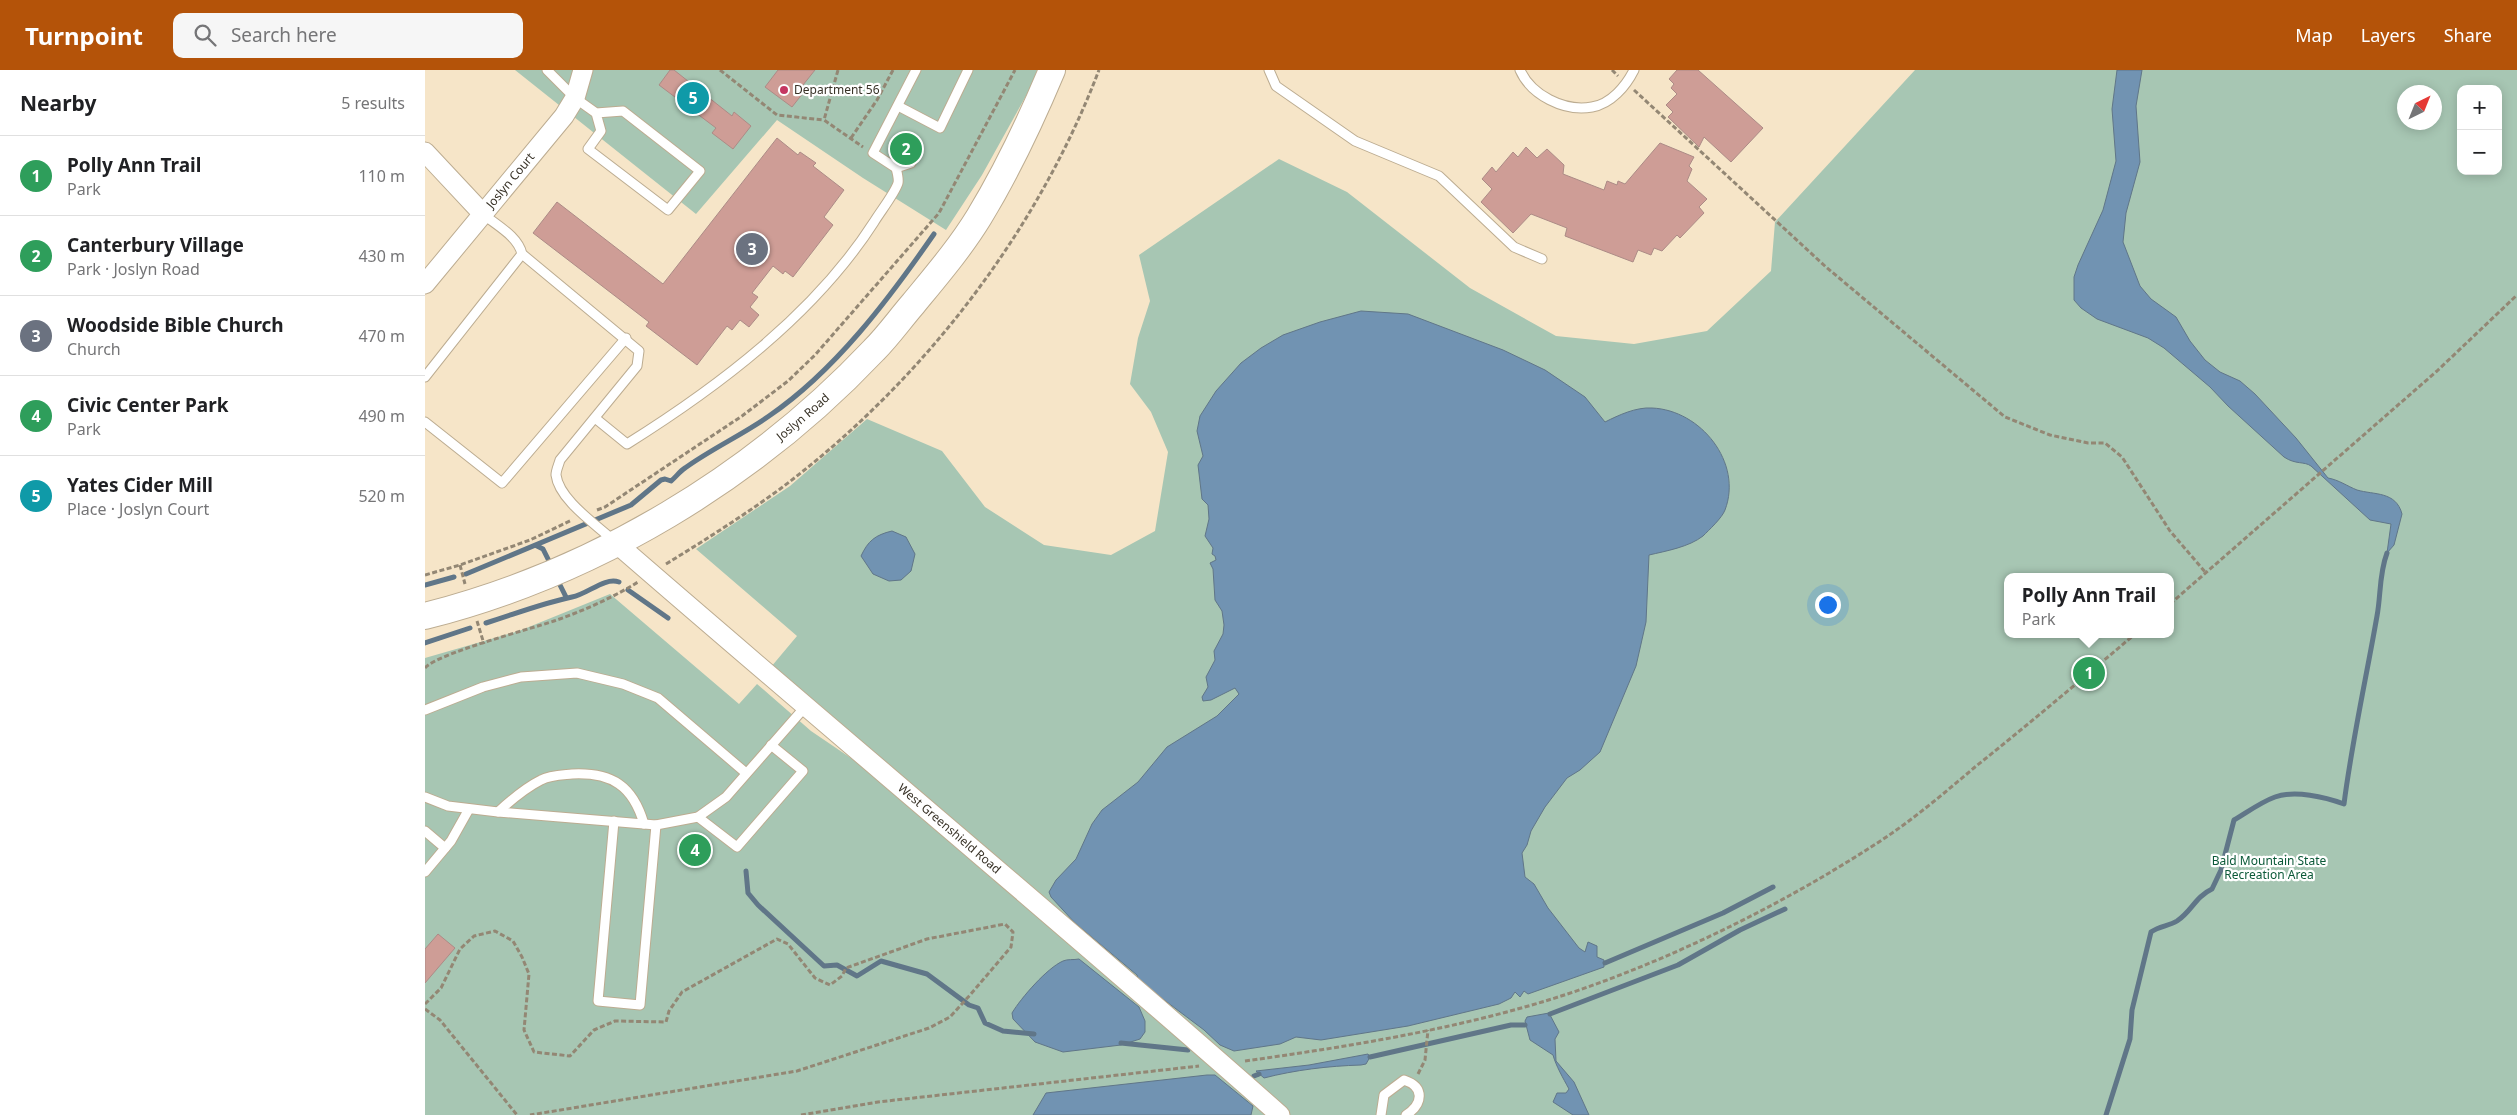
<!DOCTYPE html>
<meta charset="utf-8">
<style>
:root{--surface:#fff;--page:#f6f6f6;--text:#202124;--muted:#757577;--line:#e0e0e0;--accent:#b45309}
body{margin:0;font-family:"Noto Sans",sans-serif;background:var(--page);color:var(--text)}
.controls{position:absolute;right:15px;top:15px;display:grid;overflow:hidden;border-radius:10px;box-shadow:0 2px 12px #0003}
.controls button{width:45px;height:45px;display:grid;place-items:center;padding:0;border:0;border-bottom:1px solid var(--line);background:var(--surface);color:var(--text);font:25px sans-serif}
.compass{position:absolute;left:1972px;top:15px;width:45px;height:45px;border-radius:50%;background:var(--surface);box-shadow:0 2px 12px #0003;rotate:43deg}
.you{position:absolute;left:1402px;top:534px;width:18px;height:18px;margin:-12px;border:4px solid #fff;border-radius:50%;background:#1a73e8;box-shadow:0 0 0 8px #1a73e833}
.badge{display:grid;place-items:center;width:32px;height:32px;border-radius:50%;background:var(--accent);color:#fff;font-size:16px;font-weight:700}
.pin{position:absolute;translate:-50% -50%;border:2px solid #fff;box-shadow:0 1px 5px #0006}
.popup{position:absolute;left:1579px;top:503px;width:170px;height:65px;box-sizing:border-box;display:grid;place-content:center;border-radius:10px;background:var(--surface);filter:drop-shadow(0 1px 4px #0005);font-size:16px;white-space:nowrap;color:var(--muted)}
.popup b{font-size:19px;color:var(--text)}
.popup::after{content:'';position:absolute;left:50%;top:100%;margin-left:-10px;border:10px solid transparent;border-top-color:var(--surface)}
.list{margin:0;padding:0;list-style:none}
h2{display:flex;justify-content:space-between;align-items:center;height:65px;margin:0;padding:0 20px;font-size:21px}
h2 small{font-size:16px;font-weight:400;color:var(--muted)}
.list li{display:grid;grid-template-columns:32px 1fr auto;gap:15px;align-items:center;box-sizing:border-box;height:80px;padding:0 20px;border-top:1px solid var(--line)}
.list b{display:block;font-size:19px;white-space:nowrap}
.list p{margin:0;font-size:16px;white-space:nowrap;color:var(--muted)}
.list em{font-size:16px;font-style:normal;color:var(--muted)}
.icon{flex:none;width:28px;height:28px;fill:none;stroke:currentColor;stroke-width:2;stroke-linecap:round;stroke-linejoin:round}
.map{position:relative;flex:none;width:2092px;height:1045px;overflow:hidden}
header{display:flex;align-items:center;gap:30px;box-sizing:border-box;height:70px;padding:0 25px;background:var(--accent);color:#fff}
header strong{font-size:24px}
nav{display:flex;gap:28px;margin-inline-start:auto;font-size:18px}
.search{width:350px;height:45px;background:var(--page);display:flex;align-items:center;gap:12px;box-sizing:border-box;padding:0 18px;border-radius:10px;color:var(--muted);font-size:19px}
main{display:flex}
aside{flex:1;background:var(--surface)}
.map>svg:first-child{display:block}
.green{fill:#a7c6b3;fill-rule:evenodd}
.water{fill:#7193b2;stroke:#607688}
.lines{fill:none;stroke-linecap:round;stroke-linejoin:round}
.stream{stroke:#607688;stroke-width:5}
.building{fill:#ce9d96;stroke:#ac8b86}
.lane-casing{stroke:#bcac91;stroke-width:11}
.street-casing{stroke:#bcac91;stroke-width:21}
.secondary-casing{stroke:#bcac91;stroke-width:28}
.path{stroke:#938774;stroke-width:3;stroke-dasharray:5 2.5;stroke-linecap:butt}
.lane{stroke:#fff;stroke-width:9}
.street{stroke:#fff;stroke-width:19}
.secondary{stroke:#fff;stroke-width:26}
.poi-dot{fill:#c53762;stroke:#fff;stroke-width:2}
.labels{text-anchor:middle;stroke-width:4.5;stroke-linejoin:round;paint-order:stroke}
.poi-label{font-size:12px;fill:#383227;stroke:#fff;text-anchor:start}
.street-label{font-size:12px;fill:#383227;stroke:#fff}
.park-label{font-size:12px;fill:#0b5938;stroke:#fff}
</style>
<header>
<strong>Turnpoint</strong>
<div class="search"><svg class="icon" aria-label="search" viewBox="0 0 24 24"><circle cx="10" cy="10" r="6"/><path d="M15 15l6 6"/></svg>Search here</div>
<nav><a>Map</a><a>Layers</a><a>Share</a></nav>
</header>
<main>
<aside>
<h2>Nearby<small>5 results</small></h2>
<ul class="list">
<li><span class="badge" style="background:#2e9e5b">1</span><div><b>Polly Ann Trail</b><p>Park</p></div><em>110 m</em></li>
<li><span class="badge" style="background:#2e9e5b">2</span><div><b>Canterbury Village</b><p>Park · Joslyn Road</p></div><em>430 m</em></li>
<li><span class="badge" style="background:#6b7280">3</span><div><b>Woodside Bible Church</b><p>Church</p></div><em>470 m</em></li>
<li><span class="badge" style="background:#2e9e5b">4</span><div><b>Civic Center Park</b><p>Park</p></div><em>490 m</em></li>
<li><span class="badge" style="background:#0f9aa8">5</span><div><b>Yates Cider Mill</b><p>Place · Joslyn Court</p></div><em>520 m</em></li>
</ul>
</aside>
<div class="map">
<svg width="2092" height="1045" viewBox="0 0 2092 1045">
<rect width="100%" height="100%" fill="#f6e5c8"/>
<g class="green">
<path d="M 90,0 L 612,0 L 607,15 L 557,105 L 521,160 L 438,108 L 352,50 L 271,144 Z"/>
<path d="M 1490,0 L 2092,0 L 2092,1045 L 0,1045 L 0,588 L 94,561 L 185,524 L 314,634 L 332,614 L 386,661 L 470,718 L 346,597 L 372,566 L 271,479 L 365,416 L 442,349 L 517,381 L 560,437 L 619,475 L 686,485 L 730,461 L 743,382 L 726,342 L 705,314 L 713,268 L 725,231 L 714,185 L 854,89 L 922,122 L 1045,218 L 1131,266 L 1209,274 L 1282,261 L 1346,201 L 1350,152 ZM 2036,19 L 2073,19 L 2073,101 L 2036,101 ZM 1980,22 L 2010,22 L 2010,52 L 1980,52 ZM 1583,507 L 1745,507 L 1745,564 L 1583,564 Z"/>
</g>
<g class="water">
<path d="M 1692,0 L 1717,0 L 1711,36 L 1715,92 L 1701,143 L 1698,172 L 1715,216 L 1726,229 L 1751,247 L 1765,271 L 1780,290 L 1795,302 L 1815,311 L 1830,324 L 1871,368 L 1903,408 C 1914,410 1922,416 1932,420 C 1949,425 1971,421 1977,444 L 1969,475 L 1962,483 L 1966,454 L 1945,450 L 1886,396 C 1879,391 1871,395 1859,387 L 1803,336 L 1785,317 L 1739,278 L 1723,268 L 1672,249 L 1656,238 L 1649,230 L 1649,207 L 1653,195 L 1678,140 L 1691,91 L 1687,39 Z"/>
<path d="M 936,241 L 983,244 L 1078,280 L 1120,300 L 1160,327 L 1180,352 C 1194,345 1211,337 1227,338 C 1276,340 1318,393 1300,440 C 1297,448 1284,460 1278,466 C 1264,477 1241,481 1224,485 L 1221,552 L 1211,596 L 1175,682 L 1155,700 L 1142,708 L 1120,737 L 1106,761 L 1102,775 L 1097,783 L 1100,807 L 1109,814 L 1123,838 L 1154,878 L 1160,882 L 1163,872 L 1172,876 L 1172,887 L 1179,890 L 1179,897 L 1103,924 L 1099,921 L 1095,927 L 1090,922 L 1086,928 L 1074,934 L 983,956 L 896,970 L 871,967 L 855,974 L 809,981 L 795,975 L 779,960 L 714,911 L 712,905 L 650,853 L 626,827 L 624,822 L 631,810 L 651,789 L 667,754 L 677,740 L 713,712 L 742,677 L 792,646 L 814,624 L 810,618 L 786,630 L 778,631 L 777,627 L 783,617 L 781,607 L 790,590 L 789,581 L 798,564 L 799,555 L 797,541 L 790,530 L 788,499 L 785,493 L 791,490 L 790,486 L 787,484 L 788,478 L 780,466 L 784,449 L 783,435 L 777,429 L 773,395 L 778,386 L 772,361 L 775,346 L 791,321 L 816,293 L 836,278 L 858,265 L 895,252 Z"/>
<path d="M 467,461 L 481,467 L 490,484 L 486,501 L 476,510 L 464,511 L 448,504 L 436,486 C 443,471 450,465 467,461 Z"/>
<path d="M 654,889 L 714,937 L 720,951 L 720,962 L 715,969 L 696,975 L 638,982 L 610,972 L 588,949 L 587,943 C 596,928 622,898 638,891 C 642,889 649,890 654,889 Z"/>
<path d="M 1124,943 L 1134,962 L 1130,969 L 1131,991 L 1149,1012 L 1164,1045 L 1148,1045 L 1128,1032 L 1132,1023 L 1141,1023 L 1144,1019 C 1138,1008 1131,996 1128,985 L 1105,970 L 1100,951 L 1102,947 Z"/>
<path d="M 943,984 L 945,987 L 941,994 L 936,995 C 903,996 870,1000 839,1008 L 831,1001 L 884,995 Z"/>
<path d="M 782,1005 L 790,1005 L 828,1036 L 826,1045 L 608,1045 L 621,1023 Z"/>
</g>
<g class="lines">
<g class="stream">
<path d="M 112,476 L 118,479 L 127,497"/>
<path d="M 41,504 L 206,435 L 236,410 L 240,409 L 246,411 C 251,407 255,401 260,398 C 286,379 317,365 344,346 C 410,301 464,229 509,164"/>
<path d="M 132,509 L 141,527"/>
<path d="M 0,515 L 29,507"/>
<path d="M 203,520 L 243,548"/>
<path d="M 61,553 C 90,544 118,533 147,527 C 163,524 179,507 194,512"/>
<path d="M 0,573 L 45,558"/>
<path d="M 321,801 L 323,823 L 333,835 L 399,896 L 412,895 L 432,906 L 456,891 L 502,904 L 544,935 L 553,938 L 560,953 L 578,961 L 609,964"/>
<path d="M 1180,893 L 1298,843 L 1348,817"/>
<path d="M 1125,944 L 1253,895 L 1315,860 L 1360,839"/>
<path d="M 696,973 L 763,980"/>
<path d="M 945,987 L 1086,955 L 1100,955"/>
<path d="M 829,1006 L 834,1004"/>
<path d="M 1681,1045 L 1705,969 L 1707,940 L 1726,862 C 1734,856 1744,856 1752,851 C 1767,841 1770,827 1787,819 L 1796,800 L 1809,750 C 1821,743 1836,732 1850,727 C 1870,720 1900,727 1919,734 C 1927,671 1941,609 1952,546 C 1956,525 1954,504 1962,483"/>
</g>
</g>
<g class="building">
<path d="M 245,0 L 249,0 L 307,46 L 309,42 L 326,56 L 308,79 L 287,63 L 291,58 L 234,15 Z"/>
<path d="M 353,0 L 390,0 L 374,20 L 378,23 L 367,37 L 340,17 Z"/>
<path d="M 1252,0 L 1273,0 L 1338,58 L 1306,92 L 1279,67 L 1274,77 L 1243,47 L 1248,42 L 1241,35 L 1252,24 L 1246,18 L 1249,14 L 1244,9 Z"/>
<path d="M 352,68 L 373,85 L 375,82 L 391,93 L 388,96 L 419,120 L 399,147 L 408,155 L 368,207 L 360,201 L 358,204 L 348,196 L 327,223 L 333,227 L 325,237 L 334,245 L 324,257 L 315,250 L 307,260 L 302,256 L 272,295 L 221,256 L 224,252 L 108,163 L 132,132 L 238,214 Z"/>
<path d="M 1235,73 L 1269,87 L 1264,96 L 1267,99 L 1262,111 L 1282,129 L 1274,137 L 1279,143 L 1255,168 L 1252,165 L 1237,181 L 1229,178 L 1226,185 L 1213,180 L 1208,192 L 1140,166 L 1142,158 L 1106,144 L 1088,163 L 1056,132 L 1067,119 L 1057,109 L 1067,97 L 1071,102 L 1088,82 L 1093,87 L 1101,77 L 1112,88 L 1122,79 L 1139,95 L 1138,104 L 1179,120 L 1182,111 L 1192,115 L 1193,111 L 1200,114 Z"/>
<path d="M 13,864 L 30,878 L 0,913 L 0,879 Z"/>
</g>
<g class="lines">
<g class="lane-casing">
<g id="lane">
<path d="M 122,0 L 150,28 L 171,43 L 198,41 L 275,101 L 243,140 L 163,79 L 176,61 L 171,43"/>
<path d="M 844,0 L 851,16 L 930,71 L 1014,106 L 1089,177 L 1117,189"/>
<path d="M 1095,0 C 1106,25 1139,42 1167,37 C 1186,34 1201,16 1209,0"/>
<path d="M 473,36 L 515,58 L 543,0"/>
<path d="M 471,98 L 448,83 L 491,0"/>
<path d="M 58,144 C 71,155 93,166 97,184 L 214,281 L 212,296 L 135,390 C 134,394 131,400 131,405 C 134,430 172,455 189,471"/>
<path d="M 0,307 L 97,184"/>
<path d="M 170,348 L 202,374 C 293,317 390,244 449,152 C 455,142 470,123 473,113 C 474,109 472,102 471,98 L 486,93"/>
<path d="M 0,352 L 77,413 L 201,268"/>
<path d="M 0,640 L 58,617 L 96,607 L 152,603 L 198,614 L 233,628 L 321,703"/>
<path d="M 0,727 L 23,736 L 73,742 L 231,755 L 273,747 L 301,727 L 380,637"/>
<path d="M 73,742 C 86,730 100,718 116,710 C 125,705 137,705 147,704 C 187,702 208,716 219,754"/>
<path d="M 273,747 L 312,777 L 378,701 L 346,675"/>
<path d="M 189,751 L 173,931 L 215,935 L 231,755"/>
<path d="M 0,761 L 20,778"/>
<path d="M 0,802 L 26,771 L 44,739"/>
<path d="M 956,1045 L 959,1025 L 979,1010 C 1000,1017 998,1034 981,1045"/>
</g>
</g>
<g class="street-casing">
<g id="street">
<path d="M 0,82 L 58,144"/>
<path id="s1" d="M 0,214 L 139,46 L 150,28 L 158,0"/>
<path id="s2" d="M 191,473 C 412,665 636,851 855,1045"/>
</g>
</g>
<g class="secondary-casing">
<g id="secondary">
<path id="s3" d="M 0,546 C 170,503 329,407 449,280 C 463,266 475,249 488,234 C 511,206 535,178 554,147 C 582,101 606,50 627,0"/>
</g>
</g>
<g class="path">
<path d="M 295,0 L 352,45 L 399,50"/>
<path d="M 413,0 L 399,50 L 438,77"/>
<path d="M 1187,0 L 1193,6"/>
<path d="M 1209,20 L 1401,197 L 1580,347 L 1625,365 L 1663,373 L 1680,373 L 1697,387 L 1745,461 L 1781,503"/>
<path d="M 426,68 L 452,30 L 468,0"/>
<path d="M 172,440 L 180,437 L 317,346 L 363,311 L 390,285 L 514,143 L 590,0"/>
<path d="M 241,494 C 280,470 318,446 355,419 C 496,313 611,165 674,0"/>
<path d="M 35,495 L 40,514"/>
<path d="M 0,505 L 35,495 L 105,470 L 147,450"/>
<path d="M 1745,534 L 2012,301 L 2092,225"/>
<path d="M 52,551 L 59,574"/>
<path d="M 0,598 C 11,584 105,559 129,551 C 158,541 187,528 213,512"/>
<path d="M 0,934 L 16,918 L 35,879 L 49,866 L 70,861 L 88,871 L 97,887 L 104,904 L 99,960 L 109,982 L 145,986 L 169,960 L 190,951 L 241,952 L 244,941 L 257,922 L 352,869 L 363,874 L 390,908 L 405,915 L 417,906 L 421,898 L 502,869 L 580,854 L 588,862 L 586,877 L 545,925 L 525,947 L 504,958 L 372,1001 L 105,1045"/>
<path d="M 0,939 L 15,950 L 92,1045"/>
<path d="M 820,991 C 920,977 1020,961 1117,932 C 1227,899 1350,839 1446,777 C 1483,754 1517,725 1550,697 C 1604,654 1657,609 1710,564"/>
<path d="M 993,1004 L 1000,990 L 1003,960"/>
<path d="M 376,1045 L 453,1032 L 774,996"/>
</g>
<use href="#lane" class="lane"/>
<use href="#street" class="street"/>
<use href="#secondary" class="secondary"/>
</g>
<circle class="poi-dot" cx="359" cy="20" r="5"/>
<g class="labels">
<g class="poi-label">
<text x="369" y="24">Department 56</text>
</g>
<g class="street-label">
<text dy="4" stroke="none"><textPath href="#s1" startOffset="134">Joslyn Court</textPath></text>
<text dy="4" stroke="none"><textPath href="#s3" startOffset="431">Joslyn Road</textPath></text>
<text dy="4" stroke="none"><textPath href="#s2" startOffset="439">West Greenshield Road</textPath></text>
</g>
<g class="park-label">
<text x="1844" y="795">Bald Mountain State<tspan x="1844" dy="14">Recreation Area</tspan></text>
</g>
</g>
</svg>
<div class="controls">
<button>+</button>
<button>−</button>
</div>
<svg class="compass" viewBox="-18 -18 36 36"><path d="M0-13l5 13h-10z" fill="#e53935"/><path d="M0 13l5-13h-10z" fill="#757577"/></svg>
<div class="you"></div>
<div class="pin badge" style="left:1664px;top:603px;background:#2e9e5b">1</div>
<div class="popup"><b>Polly Ann Trail</b>Park</div>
<div class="pin badge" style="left:481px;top:79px;background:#2e9e5b">2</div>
<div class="pin badge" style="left:327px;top:179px;background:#6b7280">3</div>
<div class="pin badge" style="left:270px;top:780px;background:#2e9e5b">4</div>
<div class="pin badge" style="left:268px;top:28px;background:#0f9aa8">5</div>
</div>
</main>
